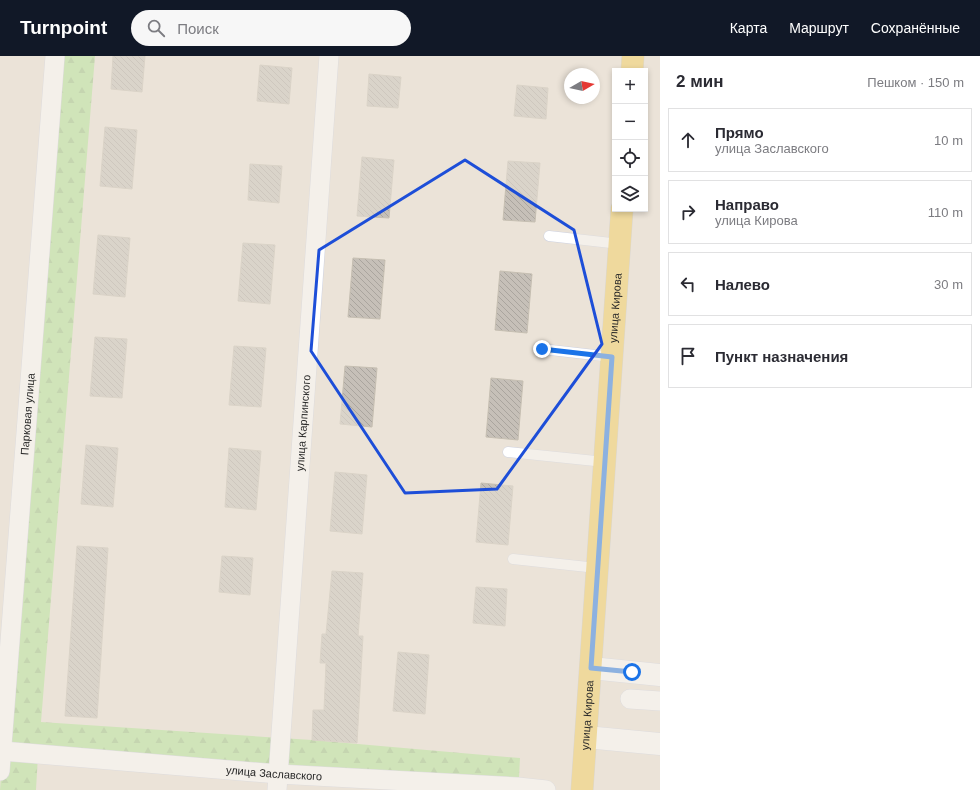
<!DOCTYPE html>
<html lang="ru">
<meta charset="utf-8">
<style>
:root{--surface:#fff;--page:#f7f7f7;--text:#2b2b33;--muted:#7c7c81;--line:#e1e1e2;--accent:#111827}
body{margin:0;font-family:Helvetica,sans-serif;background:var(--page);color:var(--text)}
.controls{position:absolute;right:12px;top:12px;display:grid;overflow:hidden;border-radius:0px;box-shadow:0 2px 6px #0003}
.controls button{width:36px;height:36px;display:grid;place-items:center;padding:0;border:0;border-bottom:1px solid var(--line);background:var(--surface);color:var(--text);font:20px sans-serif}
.compass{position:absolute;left:564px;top:12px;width:36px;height:36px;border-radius:50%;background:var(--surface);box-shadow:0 2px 6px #0003;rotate:81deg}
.stop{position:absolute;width:12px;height:12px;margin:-9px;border:3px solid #1a73e8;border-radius:50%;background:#fff}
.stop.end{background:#1a73e8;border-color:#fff;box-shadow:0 1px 4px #0008}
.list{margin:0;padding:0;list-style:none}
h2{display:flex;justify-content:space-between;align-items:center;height:52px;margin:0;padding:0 16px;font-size:17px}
h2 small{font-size:13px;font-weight:400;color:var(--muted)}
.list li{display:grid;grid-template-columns:26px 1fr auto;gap:12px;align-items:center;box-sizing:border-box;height:64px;margin:0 8px 8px;padding:0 8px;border:1px solid var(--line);border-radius:0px}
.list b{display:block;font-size:15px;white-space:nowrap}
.list p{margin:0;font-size:13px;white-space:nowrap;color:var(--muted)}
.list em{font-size:13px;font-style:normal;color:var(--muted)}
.icon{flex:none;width:22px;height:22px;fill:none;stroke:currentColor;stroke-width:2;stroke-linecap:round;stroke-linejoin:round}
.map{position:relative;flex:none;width:660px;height:734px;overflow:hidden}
header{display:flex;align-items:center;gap:24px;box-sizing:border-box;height:56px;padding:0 20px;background:var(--accent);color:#fff}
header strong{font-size:19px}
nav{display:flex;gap:22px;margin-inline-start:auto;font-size:14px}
.search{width:280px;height:36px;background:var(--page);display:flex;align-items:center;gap:10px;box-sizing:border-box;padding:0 14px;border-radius:22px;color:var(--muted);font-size:15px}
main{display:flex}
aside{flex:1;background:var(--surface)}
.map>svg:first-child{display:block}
.forest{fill:url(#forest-firs)}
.building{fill:url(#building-back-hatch);stroke:#c6bfb2}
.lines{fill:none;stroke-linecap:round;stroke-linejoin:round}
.lane-casing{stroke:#ced2e1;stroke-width:11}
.street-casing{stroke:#ced2e1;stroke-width:20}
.secondary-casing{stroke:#ced2e1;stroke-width:23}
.primary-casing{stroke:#c7c7c7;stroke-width:23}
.lane{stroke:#fff;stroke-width:10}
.street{stroke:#fff;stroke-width:19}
.secondary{stroke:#fff;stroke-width:22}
.primary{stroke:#f4cd54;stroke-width:22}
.route{stroke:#1a73e8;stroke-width:5}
.marked{fill:none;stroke:#1d4ed8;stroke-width:3;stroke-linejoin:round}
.labels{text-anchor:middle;stroke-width:3.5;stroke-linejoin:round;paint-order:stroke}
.street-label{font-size:11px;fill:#282828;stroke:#fff}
</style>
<header>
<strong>Turnpoint</strong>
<div class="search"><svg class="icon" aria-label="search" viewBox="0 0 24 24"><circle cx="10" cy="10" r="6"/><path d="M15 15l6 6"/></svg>Поиск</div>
<nav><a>Карта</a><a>Маршрут</a><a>Сохранённые</a></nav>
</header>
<main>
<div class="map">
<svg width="660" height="734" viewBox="0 0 660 734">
<defs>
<pattern id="forest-firs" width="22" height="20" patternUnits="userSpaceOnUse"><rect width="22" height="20" fill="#afe493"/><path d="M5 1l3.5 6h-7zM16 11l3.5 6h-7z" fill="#97c47f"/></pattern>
<pattern id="building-back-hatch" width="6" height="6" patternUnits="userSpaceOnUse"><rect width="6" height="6" fill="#c6c0b8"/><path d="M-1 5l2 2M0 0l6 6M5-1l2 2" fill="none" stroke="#aaa59e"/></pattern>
</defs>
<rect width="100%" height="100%" fill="#ebe3d8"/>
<path class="forest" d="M 55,0 L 95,0 L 41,666 L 312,684 L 520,702 L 519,722 L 38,699 L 36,734 L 0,734 Z"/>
<g class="building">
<path d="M 113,0 L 145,0 L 142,36 L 111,33 Z"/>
<path d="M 260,9 L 292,12 L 289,48 L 257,45 Z"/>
<path d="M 369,18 L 401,21 L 398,52 L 367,50 Z"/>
<path d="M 517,29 L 548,32 L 546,63 L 514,60 Z"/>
<path d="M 105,71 L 137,74 L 132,133 L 100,130 Z"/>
<path d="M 362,101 L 394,104 L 389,162 L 357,160 Z"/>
<path d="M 508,105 L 540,107 L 535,166 L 503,164 Z"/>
<path d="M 250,108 L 282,110 L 279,147 L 248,144 Z"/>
<path d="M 98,179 L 130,182 L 125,241 L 93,238 Z"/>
<path d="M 243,187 L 275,189 L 270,248 L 238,245 Z"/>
<path d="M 353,202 L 385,204 L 380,263 L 348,261 Z"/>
<path d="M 500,215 L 532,218 L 527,277 L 495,274 Z"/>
<path d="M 95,281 L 127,283 L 122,342 L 90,340 Z"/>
<path d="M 234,290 L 266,292 L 261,351 L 229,349 Z"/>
<path d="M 345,310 L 377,312 L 372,371 L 340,368 Z"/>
<path d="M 491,322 L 523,325 L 518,384 L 486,381 Z"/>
<path d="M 86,389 L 118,392 L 113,451 L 81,448 Z"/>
<path d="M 229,392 L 261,395 L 256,454 L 225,451 Z"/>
<path d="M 335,416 L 367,419 L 362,478 L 330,475 Z"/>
<path d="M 481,427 L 513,430 L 508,489 L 476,486 Z"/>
<path d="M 77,490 L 108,492 L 97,662 L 65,660 Z"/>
<path d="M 222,500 L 253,502 L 250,539 L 219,536 Z"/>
<path d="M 332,515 L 363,517 L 358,580 L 363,580 L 357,687 L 312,684 L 313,654 L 324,654 L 326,607 L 320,607 L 322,578 L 326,578 Z"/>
<path d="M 476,531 L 507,533 L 505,570 L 473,567 Z"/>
<path d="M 398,596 L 429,599 L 425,658 L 393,655 Z"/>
</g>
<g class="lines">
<g class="lane-casing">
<g id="lane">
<path d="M 549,180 L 620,188"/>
<path d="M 542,293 L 612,301"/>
<path d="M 508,396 L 605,406"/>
<path d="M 513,503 L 597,512"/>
</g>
</g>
<g class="street-casing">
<g id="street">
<path d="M 630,643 L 660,645"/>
<path id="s1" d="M 2,695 L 278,718 L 518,731 L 546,734"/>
<path id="s2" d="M 0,715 L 55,0"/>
<path id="s3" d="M 277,734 L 329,0"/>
</g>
</g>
<g class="secondary-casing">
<g id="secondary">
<path d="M 591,612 L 660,619"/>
<path d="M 586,681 L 660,688"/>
</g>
</g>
<g class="primary-casing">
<g id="primary">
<path d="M 632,15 L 633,0"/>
<path id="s4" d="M 582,734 L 622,153"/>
</g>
</g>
<use href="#lane" class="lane"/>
<use href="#street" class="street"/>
<use href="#secondary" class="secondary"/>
<use href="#primary" class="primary"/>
</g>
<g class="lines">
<path class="route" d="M 542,293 L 612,301 L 591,612 L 632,616"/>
</g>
<path d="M0 0H660V734H0ZM 465,104 L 574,174 L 602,288 L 497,433 L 405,437 L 311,295 L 319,194 Z" fill="#ebe3d8" fill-opacity=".55" fill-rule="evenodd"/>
<path class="marked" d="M 465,104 L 574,174 L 602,288 L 497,433 L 405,437 L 311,295 L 319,194 Z"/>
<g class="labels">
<g class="street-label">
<text dy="4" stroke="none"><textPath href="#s4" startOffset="483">улица Кирова</textPath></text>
<text dy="4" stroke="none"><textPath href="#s2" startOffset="358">Парковая улица</textPath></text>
<text dy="4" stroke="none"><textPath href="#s3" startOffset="368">улица Карпинского</textPath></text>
<text dy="4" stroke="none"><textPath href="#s4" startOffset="75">улица Кирова</textPath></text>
<text dy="4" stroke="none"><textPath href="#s1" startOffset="273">улица Заславского</textPath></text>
</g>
</g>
</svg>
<div class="controls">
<button>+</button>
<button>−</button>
<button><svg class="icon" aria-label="locate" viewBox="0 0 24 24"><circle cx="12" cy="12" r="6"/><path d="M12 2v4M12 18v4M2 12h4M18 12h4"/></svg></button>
<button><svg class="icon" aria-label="layers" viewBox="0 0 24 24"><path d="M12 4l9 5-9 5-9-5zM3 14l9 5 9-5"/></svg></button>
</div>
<svg class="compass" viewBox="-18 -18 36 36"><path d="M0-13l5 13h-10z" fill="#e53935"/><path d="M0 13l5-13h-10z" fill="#7c7c81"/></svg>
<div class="stop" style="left:632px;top:616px"></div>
<div class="stop end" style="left:542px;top:293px"></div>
</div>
<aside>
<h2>2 мин<small>Пешком · 150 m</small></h2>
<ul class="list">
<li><svg class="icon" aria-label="ahead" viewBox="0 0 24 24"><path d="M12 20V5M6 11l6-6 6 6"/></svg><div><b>Прямо</b><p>улица Заславского</p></div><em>10 m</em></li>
<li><svg class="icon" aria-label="right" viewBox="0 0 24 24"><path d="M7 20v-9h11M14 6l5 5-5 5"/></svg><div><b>Направо</b><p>улица Кирова</p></div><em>110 m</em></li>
<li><svg class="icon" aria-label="left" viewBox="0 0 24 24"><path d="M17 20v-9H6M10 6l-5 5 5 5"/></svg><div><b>Налево</b></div><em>30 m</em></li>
<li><svg class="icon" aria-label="arrive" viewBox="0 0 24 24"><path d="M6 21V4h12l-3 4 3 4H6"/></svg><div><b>Пункт назначения</b></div></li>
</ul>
</aside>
</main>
